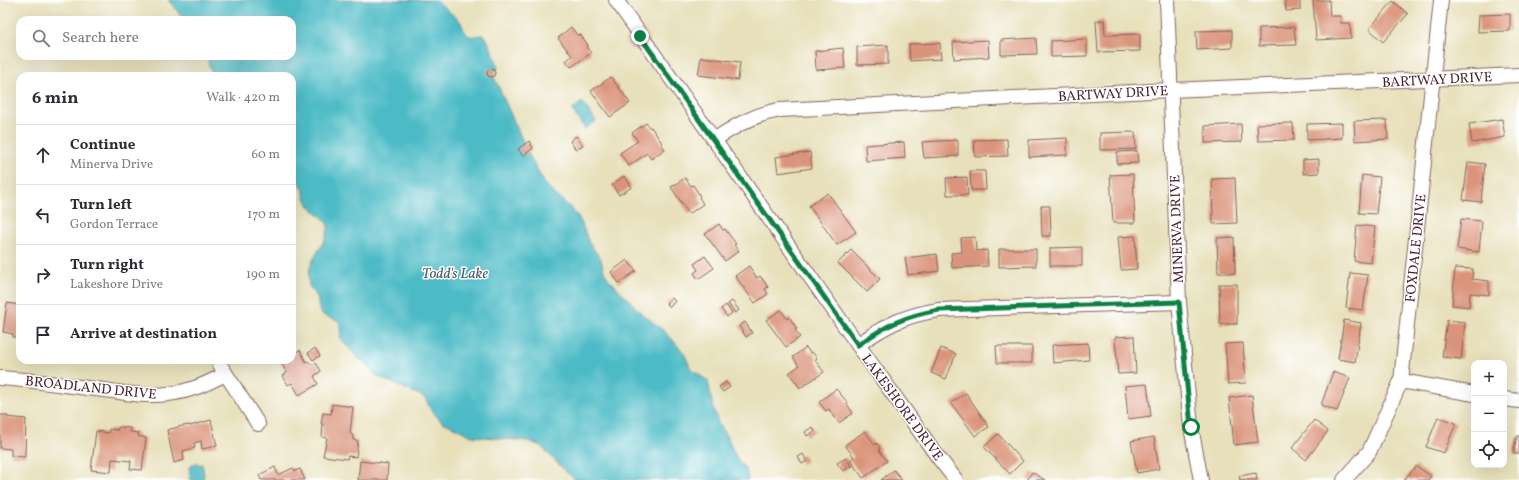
<!DOCTYPE html>
<meta charset="utf-8">
<style>
:root{--surface:#fff;--page:#f7f7f7;--text:#2b2b33;--muted:#7c7c81;--line:#e1e1e2}
body{margin:0;font-family:Vollkorn,serif;background:var(--page);color:var(--text)}
.controls{position:absolute;right:12px;bottom:12px;display:grid;overflow:hidden;border-radius:8px;box-shadow:0 4px 16px #0002}
.controls button{width:36px;height:36px;display:grid;place-items:center;padding:0;border:0;border-bottom:1px solid var(--line);background:var(--surface);color:var(--text);font:20px sans-serif}
.stop{position:absolute;width:12px;height:12px;margin:-9px;border:3px solid #0b8043;border-radius:50%;background:#fff}
.stop.end{background:#0b8043;border-color:#fff;box-shadow:0 1px 4px #0008}
.list{margin:0;padding:0;list-style:none}
h2{display:flex;justify-content:space-between;align-items:center;height:52px;margin:0;padding:0 16px;font-size:17px}
h2 small{font-size:13px;font-weight:400;color:var(--muted)}
.list li{display:grid;grid-template-columns:26px 1fr auto;gap:12px;align-items:center;box-sizing:border-box;height:60px;padding:0 16px;border-top:1px solid var(--line)}
.list b{display:block;font-size:15px;white-space:nowrap}
.list p{margin:0;font-size:13px;white-space:nowrap;color:var(--muted)}
.list em{font-size:13px;font-style:normal;color:var(--muted)}
.icon{flex:none;width:22px;height:22px;fill:none;stroke:currentColor;stroke-width:2;stroke-linecap:round;stroke-linejoin:round}
.map{position:relative;flex:none;width:1519px;height:480px;overflow:hidden}
.search{position:absolute;background:var(--surface);box-shadow:0 4px 16px #0002;left:16px;top:16px;width:280px;height:44px;display:flex;align-items:center;gap:10px;box-sizing:border-box;padding:0 14px;border-radius:12px;color:var(--muted);font-size:15px}
.panel{position:absolute;background:var(--surface);box-shadow:0 4px 16px #0002;left:16px;top:72px;width:280px;height:292px;border-radius:12px}
.map>svg:first-child{display:block}
.water{fill:#4dbbc6;stroke:#4c6d78}
.building{fill:#db947b}
.lines{fill:none;stroke-linecap:round;stroke-linejoin:round}
.minor-casing{stroke:#81635d;stroke-width:16}
.minor{stroke:#fff;stroke-width:14}
.route{stroke:#0b8043;stroke-width:5}
.labels{text-anchor:middle;stroke-width:3;stroke-linejoin:round;paint-order:stroke}
.street-label{font-size:14px;fill:#4a1f2b;stroke:#fff}
.water-label{font-size:15px;font-style:italic;fill:#4b5d69;stroke:#fff}
</style>
<div class="map">
<svg width="1519" height="480" viewBox="0 0 1519 480">
<rect width="100%" height="100%" fill="#fff"/>
<filter id="ink" filterUnits="userSpaceOnUse"><feTurbulence type="fractalNoise" baseFrequency=".025" numOctaves="2"/><feDisplacementMap in="SourceGraphic" scale="8" xChannelSelector="R" yChannelSelector="G"/><feConvolveMatrix kernelMatrix="1 2 1 2 8 2 1 2 1" color-interpolation-filters="sRGB"/></filter>
<filter id="wash" filterUnits="userSpaceOnUse"><feTurbulence type="fractalNoise" baseFrequency=".012" numOctaves="4" result="noise"/><feDisplacementMap in="SourceGraphic" scale="16" xChannelSelector="R" yChannelSelector="G"/><feGaussianBlur stdDeviation="0.9" result="paint"/><feColorMatrix in="noise" values="0 0 0 0 0 0 0 0 0 0 0 0 0 0 0 0 0 1.4 0 .05"/><feComposite in="paint" operator="in"/></filter>
<g filter="url(#wash)">
<rect width="100%" height="100%" fill="#e7e0ba"/>
<g class="water">
<path d="M 168,0 L 436,0 C 444,7 452,14 460,21 C 463,26 463,31 468,35 C 474,39 480,32 486,37 L 497,62 L 498,67 L 492,75 L 495,79 L 530,157 L 544,182 L 552,192 L 572,209 L 581,222 L 589,243 L 601,259 L 604,272 L 608,278 L 642,314 L 663,330 L 671,338 L 684,353 L 691,369 L 708,381 L 713,407 L 719,425 L 727,437 L 736,457 L 746,470 L 748,480 L 576,480 L 564,470 L 541,446 L 529,441 L 472,436 L 441,421 L 431,410 L 426,400 L 422,396 L 376,376 L 366,364 L 359,359 L 340,338 C 340,334 342,329 341,326 C 339,317 325,319 321,313 C 317,308 319,300 316,295 C 314,291 310,290 309,285 C 304,259 330,244 328,225 L 324,219 L 309,206 L 305,198 L 303,188 L 292,173 L 292,76 L 213,76 L 206,56 L 292,56 L 292,20 L 185,20 Z"/>
<path d="M 582,102 L 596,121 L 585,129 L 572,110 Z"/>
<path d="M 198,463 L 199,465 L 202,464 L 204,474 L 203,480 L 189,480 L 190,474 L 189,467 L 192,466 L 192,464 Z"/>
</g>
<g id="blocks">
<g class="building">
<path d="M 1285,0 L 1300,0 L 1300,10 L 1286,11 Z"/>
<path d="M 1313,0 L 1329,0 L 1330,16 L 1340,16 L 1341,23 L 1350,23 L 1351,38 L 1316,40 Z"/>
<path d="M 1393,1 L 1408,14 L 1383,42 L 1369,29 Z"/>
<path d="M 1510,14 L 1510,31 L 1478,32 L 1479,15 Z"/>
<path d="M 1104,20 L 1105,35 L 1140,34 L 1140,51 L 1098,52 L 1096,21 Z"/>
<path d="M 571,27 L 578,36 L 580,34 L 588,45 L 586,47 L 591,53 L 571,67 L 566,61 L 572,56 L 558,38 Z"/>
<path d="M 1294,27 L 1296,45 L 1259,46 L 1259,28 Z"/>
<path d="M 1232,30 L 1232,48 L 1197,50 L 1196,31 Z"/>
<path d="M 1036,38 L 1037,54 L 1001,55 L 1001,40 Z"/>
<path d="M 1087,39 L 1087,56 L 1051,57 L 1051,41 Z"/>
<path d="M 988,40 L 989,57 L 954,59 L 953,42 Z"/>
<path d="M 940,43 L 941,59 L 910,61 L 909,44 Z"/>
<path d="M 888,45 L 888,64 L 857,65 L 857,47 Z"/>
<path d="M 843,48 L 845,68 L 816,70 L 815,51 Z"/>
<path d="M 701,57 L 740,62 L 738,80 L 698,75 Z"/>
<circle cx="491" cy="73" r="4"/>
<path d="M 611,77 L 630,103 L 610,117 L 591,91 Z"/>
<path d="M 1502,119 L 1505,137 L 1472,143 L 1469,124 Z"/>
<path d="M 1387,120 L 1388,139 L 1355,141 L 1354,121 Z"/>
<path d="M 646,123 L 650,128 L 651,127 L 662,143 L 661,144 L 665,149 L 651,159 L 647,153 L 629,166 L 620,153 L 638,141 L 632,133 Z"/>
<path d="M 1293,123 L 1294,140 L 1258,141 L 1257,124 Z"/>
<path d="M 1342,123 L 1342,138 L 1307,140 L 1307,124 Z"/>
<path d="M 1241,124 L 1242,142 L 1205,143 L 1205,126 Z"/>
<path d="M 1135,132 L 1136,149 L 1100,150 L 1100,133 Z"/>
<path d="M 576,136 L 583,145 L 576,150 L 570,141 Z"/>
<path d="M 1067,138 L 1067,155 L 1029,157 L 1029,140 Z"/>
<path d="M 1007,139 L 1008,156 L 975,157 L 974,140 Z"/>
<path d="M 958,140 L 958,156 L 924,158 L 922,142 Z"/>
<path d="M 529,141 L 533,148 L 523,156 L 518,149 Z"/>
<path d="M 904,142 L 905,158 L 866,161 L 865,145 Z"/>
<path d="M 1137,151 L 1138,163 L 1117,164 L 1117,152 Z"/>
<path d="M 810,152 L 812,168 L 778,173 L 776,157 Z"/>
<path d="M 1319,159 L 1319,173 L 1303,174 L 1303,160 Z"/>
<path d="M 1468,162 L 1485,164 L 1481,202 L 1463,200 Z"/>
<path d="M 970,171 L 985,171 L 986,190 L 971,190 Z"/>
<path d="M 1133,174 L 1135,223 L 1113,223 L 1110,175 Z"/>
<path d="M 1362,175 L 1380,177 L 1376,214 L 1359,213 Z"/>
<path d="M 624,176 L 632,187 L 619,195 L 612,185 Z"/>
<path d="M 967,177 L 968,195 L 947,195 L 946,178 Z"/>
<path d="M 685,178 L 691,186 L 693,185 L 700,196 L 699,197 L 703,204 L 689,214 L 671,187 Z"/>
<path d="M 1235,178 L 1237,223 L 1213,224 L 1212,179 Z"/>
<path d="M 828,193 L 856,232 L 837,245 L 809,206 Z"/>
<path d="M 1041,206 L 1050,206 L 1051,236 L 1042,236 Z"/>
<path d="M 1461,219 L 1482,221 L 1479,252 L 1457,249 Z"/>
<path d="M 719,224 L 723,230 L 725,229 L 736,244 L 734,245 L 739,251 L 725,261 L 705,234 Z"/>
<path d="M 1357,225 L 1375,227 L 1371,263 L 1354,261 Z"/>
<path d="M 1135,236 L 1137,269 L 1121,270 L 1118,237 Z"/>
<path d="M 975,237 L 976,251 L 987,250 L 988,266 L 952,268 L 951,253 L 962,252 L 961,238 Z"/>
<path d="M 1234,237 L 1235,273 L 1218,273 L 1217,238 Z"/>
<path d="M 1082,247 L 1082,266 L 1050,266 L 1050,248 Z"/>
<path d="M 999,249 L 1036,249 L 1036,266 L 999,267 Z"/>
<path d="M 851,250 L 880,279 L 867,292 L 838,263 Z"/>
<path d="M 937,254 L 939,271 L 908,275 L 905,258 Z"/>
<path d="M 705,256 L 714,268 L 698,279 L 694,273 L 698,270 L 694,264 Z"/>
<path d="M 627,260 L 636,271 L 619,283 L 611,272 Z"/>
<path d="M 749,266 L 757,278 L 760,276 L 768,287 L 765,289 L 768,294 L 755,303 L 735,276 Z"/>
<path d="M 1455,268 L 1473,269 L 1472,279 L 1489,281 L 1489,295 L 1470,293 L 1469,307 L 1452,305 Z"/>
<path d="M 1350,273 L 1368,275 L 1363,310 L 1346,308 Z"/>
<path d="M 1219,284 L 1237,284 L 1237,324 L 1220,324 Z"/>
<path d="M 672,298 L 675,301 L 670,307 L 666,303 Z"/>
<path d="M 732,301 L 739,310 L 735,313 L 728,304 Z"/>
<path d="M 7,303 L 20,305 L 20,341 L 18,340 L 18,337 L 13,337 L 13,334 L 3,332 Z"/>
<path d="M 726,305 L 732,313 L 727,317 L 721,309 Z"/>
<path d="M 781,310 L 787,319 L 789,317 L 797,329 L 795,330 L 800,337 L 786,347 L 766,320 Z"/>
<path d="M 1344,320 L 1361,323 L 1355,362 L 1338,359 Z"/>
<path d="M 1447,320 L 1465,322 L 1461,359 L 1442,357 Z"/>
<path d="M 745,322 L 752,333 L 746,337 L 739,326 Z"/>
<path d="M 1134,336 L 1136,373 L 1118,374 L 1115,337 Z"/>
<path d="M 1088,343 L 1089,360 L 1053,363 L 1052,345 Z"/>
<path d="M 1243,343 L 1246,383 L 1228,384 L 1225,344 Z"/>
<path d="M 996,346 L 1032,346 L 1032,363 L 997,363 Z"/>
<path d="M 806,347 L 810,353 L 812,352 L 817,358 L 815,360 L 824,372 L 800,388 L 789,373 L 799,366 L 793,357 Z"/>
<path d="M 315,348 L 320,356 L 313,360 L 308,353 Z"/>
<path d="M 941,348 L 956,354 L 946,379 L 931,373 Z"/>
<path d="M 300,350 L 306,362 L 308,361 L 311,365 L 316,363 L 321,371 L 314,376 L 318,384 L 299,395 L 292,383 L 288,385 L 283,376 L 287,373 L 280,361 L 292,360 L 292,354 Z"/>
<path d="M 1333,372 L 1350,378 L 1337,411 L 1321,405 Z"/>
<path d="M 726,382 L 730,387 L 723,392 L 719,387 Z"/>
<path d="M 1147,384 L 1151,416 L 1128,419 L 1125,386 Z"/>
<path d="M 836,389 L 848,403 L 847,404 L 853,413 L 839,423 L 829,409 L 826,411 L 819,402 Z"/>
<path d="M 966,393 L 989,427 L 975,436 L 951,403 Z"/>
<path d="M 1252,395 L 1258,442 L 1234,445 L 1229,398 Z"/>
<path d="M 332,404 L 353,407 L 350,433 L 353,436 L 353,440 L 358,441 L 356,457 L 348,456 L 347,459 L 323,456 L 327,438 L 322,437 L 323,424 L 321,424 L 323,413 L 331,414 Z"/>
<path d="M 0,415 L 7,415 L 7,417 L 26,419 L 25,457 L 11,456 L 11,449 L 0,448 Z"/>
<path d="M 1438,417 L 1456,423 L 1444,453 L 1426,447 Z"/>
<path d="M 211,420 L 217,446 L 202,449 L 201,441 L 194,443 L 195,448 L 183,451 L 184,460 L 174,463 L 167,430 L 182,426 L 190,425 L 190,426 Z"/>
<path d="M 1314,420 L 1328,431 L 1306,460 L 1292,448 Z"/>
<path d="M 118,427 L 130,428 L 130,432 L 139,433 L 138,436 L 146,438 L 142,470 L 130,469 L 131,461 L 112,459 L 111,472 L 91,470 L 96,431 L 109,433 L 109,429 L 118,430 Z"/>
<path d="M 812,427 L 815,431 L 807,436 L 805,432 Z"/>
<path d="M 865,431 L 875,445 L 877,443 L 880,448 L 879,450 L 887,461 L 863,478 L 850,460 L 854,457 L 845,445 Z"/>
<path d="M 998,434 L 1023,461 L 1010,474 L 984,447 Z"/>
<path d="M 1517,436 L 1519,436 L 1519,454 L 1513,453 Z"/>
<path d="M 1154,437 L 1159,469 L 1137,473 L 1131,441 Z"/>
<path d="M 803,454 L 807,461 L 802,464 L 798,457 Z"/>
<path d="M 846,458 L 851,466 L 843,471 L 837,463 Z"/>
<path d="M 360,461 L 388,464 L 387,480 L 358,480 Z"/>
<path d="M 1416,466 L 1431,476 L 1428,480 L 1404,480 Z"/>
<path d="M 275,467 L 278,475 L 293,468 L 295,471 L 300,469 L 305,480 L 261,480 L 259,475 Z"/>
<path d="M 894,470 L 902,480 L 881,480 Z"/>
<path d="M 1032,472 L 1045,480 L 1027,480 Z"/>
<path d="M 1256,473 L 1257,480 L 1240,480 L 1239,476 Z"/>
</g>
</g>
</g>
<g filter="url(#ink)">
<use href="#blocks" fill-opacity="0" stroke="#81635d" stroke-width="1"/>
<g class="lines">
<g class="minor-casing">
<g id="minor">
<path d="M 616,0 L 858,345 L 938,457 L 956,480"/>
<path d="M 1167,0 L 1179,302 L 1191,427 L 1201,480"/>
<path d="M 714,140 C 735,126 755,114 780,110 L 1170,90 L 1519,75"/>
<path d="M 858,345 C 885,325 906,315 939,310 L 1179,302"/>
<path d="M 217,360 L 258,424"/>
<path d="M 0,378 C 35,380 69,386 104,390 C 124,393 147,397 168,394 C 189,392 207,384 225,374"/>
<path d="M 1401,381 L 1474,394"/>
<path d="M 1504,399 L 1519,401"/>
<path d="M 1344,480 L 1369,452 L 1401,381 L 1441,0"/>
</g>
</g>
<use href="#minor" class="minor"/>
</g>
</g>
<g class="lines" filter="url(#ink)">
<path class="route" d="M 640,36 L 858,345 C 886,325 905,316 939,310 L 1179,302 L 1191,427"/>
</g>
<g class="labels">
<g class="street-label">
<text transform="translate(1437 79) rotate(-3)" y="5">BARTWAY DRIVE</text>
<text transform="translate(1113 93) rotate(-3)" y="5">BARTWAY DRIVE</text>
<text transform="translate(1176 229) rotate(-92)" y="5">MINERVA DRIVE</text>
<text transform="translate(1415 248) rotate(-84)" y="5">FOXDALE DRIVE</text>
<text transform="translate(91 387) rotate(6)" y="5">BROADLAND DRIVE</text>
<text transform="translate(903 407) rotate(54)" y="5">LAKESHORE DRIVE</text>
</g>
<g class="water-label">
<text x="455" y="278">Todd's Lake</text>
</g>
</g>
</svg>
<div class="controls">
<button>+</button>
<button>−</button>
<button><svg class="icon" aria-label="locate" viewBox="0 0 24 24"><circle cx="12" cy="12" r="6"/><path d="M12 2v4M12 18v4M2 12h4M18 12h4"/></svg></button>
</div>
<div class="stop" style="left:1191px;top:427px"></div>
<div class="stop end" style="left:640px;top:36px"></div>
<div class="search"><svg class="icon" aria-label="search" viewBox="0 0 24 24"><circle cx="10" cy="10" r="6"/><path d="M15 15l6 6"/></svg>Search here</div>
<section class="panel">
<h2>6 min<small>Walk · 420 m</small></h2>
<ul class="list">
<li><svg class="icon" aria-label="ahead" viewBox="0 0 24 24"><path d="M12 20V5M6 11l6-6 6 6"/></svg><div><b>Continue</b><p>Minerva Drive</p></div><em>60 m</em></li>
<li><svg class="icon" aria-label="left" viewBox="0 0 24 24"><path d="M17 20v-9H6M10 6l-5 5 5 5"/></svg><div><b>Turn left</b><p>Gordon Terrace</p></div><em>170 m</em></li>
<li><svg class="icon" aria-label="right" viewBox="0 0 24 24"><path d="M7 20v-9h11M14 6l5 5-5 5"/></svg><div><b>Turn right</b><p>Lakeshore Drive</p></div><em>190 m</em></li>
<li><svg class="icon" aria-label="arrive" viewBox="0 0 24 24"><path d="M6 21V4h12l-3 4 3 4H6"/></svg><div><b>Arrive at destination</b></div></li>
</ul>
</section>
</div>
